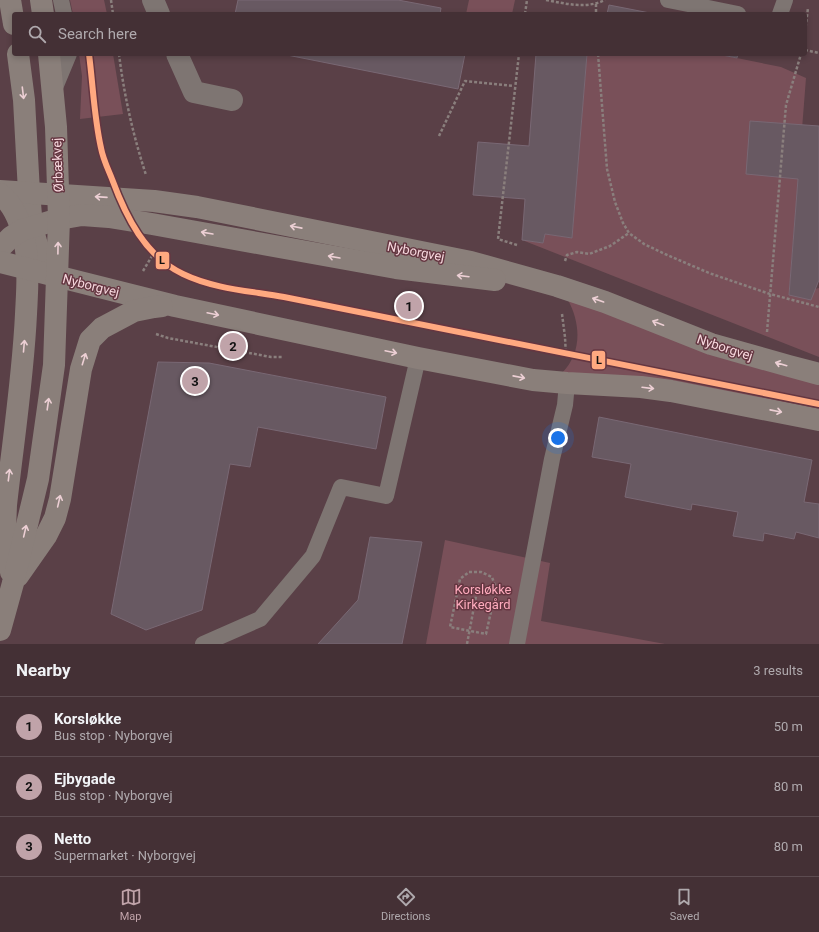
<!DOCTYPE html>
<meta charset="utf-8">
<style>
:root{--surface:#443035;--page:#4e3c41;--text:#f1f3f6;--muted:#afa9ad;--line:#5c4b50;--accent:#c0a3a9}
body{margin:0;font-family:Roboto,sans-serif;background:var(--page);color:var(--text)}
.you{position:absolute;left:558px;top:438px;width:14px;height:14px;margin:-10px;border:3px solid #fff;border-radius:50%;background:#1a73e8;box-shadow:0 0 0 6px #1a73e833}
.badge{display:grid;place-items:center;width:26px;height:26px;border-radius:50%;background:var(--accent);color:#111;font-size:13px;font-weight:700}
.pin{position:absolute;translate:-50% -50%;border:2px solid #fff;box-shadow:0 1px 4px #0006}
.list{margin:0;padding:0;list-style:none}
h2{display:flex;justify-content:space-between;align-items:center;height:52px;margin:0;padding:0 16px;font-size:17px}
h2 small{font-size:13px;font-weight:400;color:var(--muted)}
.list li{display:grid;grid-template-columns:26px 1fr auto;gap:12px;align-items:center;box-sizing:border-box;height:60px;padding:0 16px;border-top:1px solid var(--line)}
.list b{display:block;font-size:15px;white-space:nowrap}
.list p{margin:0;font-size:13px;white-space:nowrap;color:var(--muted)}
.list em{font-size:13px;font-style:normal;color:var(--muted)}
.icon{flex:none;width:22px;height:22px;fill:none;stroke:currentColor;stroke-width:2;stroke-linecap:round;stroke-linejoin:round}
.map{position:relative;flex:none;width:819px;height:644px;overflow:hidden}
.search{position:absolute;background:var(--surface);box-shadow:0 2px 6px #0003;left:12px;right:12px;top:12px;height:44px;display:flex;align-items:center;gap:10px;box-sizing:border-box;padding:0 14px;border-radius:4px;color:var(--muted);font-size:15px}
.sheet{height:232px;background:var(--surface)}
nav{display:flex;justify-content:space-around;align-items:center;box-sizing:border-box;height:56px;border-top:1px solid var(--line);background:var(--surface);font-size:11px;color:var(--muted)}
nav a{display:grid;justify-items:center;gap:2px}
nav .on{color:var(--accent)}
.map>svg:first-child{display:block}
.green{fill:#795059}
.building{fill:#685962;stroke:#796874}
.lines{fill:none;stroke-linecap:round;stroke-linejoin:round}
.path{stroke:#8a7f7d;stroke-width:2.5;stroke-dasharray:3 2;stroke-linecap:butt}
.lane{stroke:#7e7572;stroke-width:16}
.street{stroke:#7e7572;stroke-width:22}
.secondary{stroke:#8a7f7a;stroke-width:22}
.tram-1-casing{stroke:#653641;stroke-width:9}
.tram-1{stroke:#ffa980;stroke-width:6}
.oneway{stroke:#eccfd4}
.labels{text-anchor:middle;stroke-width:3;stroke-linejoin:round;paint-order:stroke}
.street-label{font-size:13px;fill:#f7d8de;stroke:#653641}
.park-label{font-size:13px;fill:#feabbd;stroke:#653641}
.line-badge{stroke:#653641;stroke-width:1.5}
.pale-badge-label{font-size:11px;text-anchor:middle;font-weight:bold;fill:#111}
</style>
<div class="map">
<svg width="819" height="644" viewBox="0 0 819 644">
<rect width="100%" height="100%" fill="#5a4047"/>
<g class="green">
<path d="M 70,0 L 104,0 L 107,14 L 73,14 Z"/>
<path d="M 469,0 L 515,0 L 512,14 L 466,14 Z"/>
<path d="M 79,54 L 113,54 L 123,114 L 80,119 L 82,76 Z"/>
<path d="M 587,54 L 717,54 L 781,67 L 806,78 L 789,295 L 819,288 L 819,357 L 522,240 L 543,243 L 545,234 L 572,238 Z"/>
<path d="M 568,300 L 819,382 L 819,412 L 562,373 C 582,353 581,324 568,300 Z"/>
<path d="M 445,540 L 550,563 L 541,621 L 665,644 L 426,644 Z"/>
</g>
<g class="building">
<path d="M 238,0 L 398,0 L 441,8 L 440,14 L 235,14 Z"/>
<path d="M 609,5 L 655,14 L 607,14 Z"/>
<path d="M 282,54 L 465,54 L 458,89 Z"/>
<path d="M 536,54 L 587,54 L 572,238 L 545,234 L 543,243 L 522,240 L 525,199 L 473,195 L 478,142 L 529,146 Z"/>
<path d="M 717,54 L 738,54 L 737,58 Z"/>
<path d="M 750,121 L 819,126 L 819,280 L 811,300 L 789,295 L 798,179 L 746,174 Z"/>
<path d="M 158,362 L 209,363 L 386,397 L 376,449 L 258,427 L 250,467 L 230,464 L 202,610 L 146,630 L 111,614 Z"/>
<path d="M 599,417 L 812,460 L 804,502 L 819,504 L 819,538 L 796,532 L 794,539 L 764,533 L 763,541 L 733,536 L 738,512 L 692,504 L 691,510 L 625,497 L 631,464 L 592,457 Z"/>
<path d="M 370,537 L 422,542 L 402,644 L 318,644 L 358,600 Z"/>
</g>
<g class="lines">
<g class="path">
<path d="M 111,0 L 113,14"/>
<path d="M 546,0 C 567,4 586,9 605,0"/>
<path d="M 596,4 L 596,14"/>
<path d="M 525,14 L 527,0"/>
<path d="M 805,32 L 808,8"/>
<path d="M 805,50 L 819,53"/>
<path d="M 119,54 C 124,95 133,135 146,175"/>
<path d="M 598,54 L 607,169 L 615,202 L 623,223 L 629,233 L 644,244 L 665,254 L 709,273 L 770,294 L 819,307"/>
<path d="M 439,136 L 465,81 L 514,86"/>
<path d="M 517,245 L 498,239 L 519,54"/>
<path d="M 565,261 L 567,255 L 577,252 L 589,254 L 610,246 L 629,233"/>
<path d="M 143,271 L 155,251"/>
<path d="M 562,314 L 565,337 L 566,357"/>
<path d="M 767,332 L 786,105 L 801,54"/>
<path d="M 156,334 L 168,338 L 271,357 L 283,357"/>
<path d="M 469,572 L 481,572 L 492,577 L 496,589 L 486,634 L 450,627 L 460,579 Z"/>
<path d="M 467,644 L 477,591"/>
</g>
<g class="lane">
<path d="M 61,0 L 64,14"/>
<path d="M 668,0 L 738,14"/>
<path d="M 780,14 L 785,0"/>
<path d="M 54,90 L 69,54"/>
<path d="M 203,644 L 260,619 L 313,556 L 341,487 L 386,496 L 418,358"/>
<path d="M 517,644 L 552,459 L 565,405 L 567,383"/>
</g>
<g class="street">
<path d="M 153,0 L 159,14"/>
<path d="M 177,54 L 194,92 L 232,100"/>
</g>
<g class="secondary">
<path d="M 10,0 L 14,24"/>
<path d="M 41,0 L 43,14"/>
<path d="M 18,54 L 24,100 L 29,192 L 32,227 L 37,245 L 45,262 L 58,277"/>
<path d="M 0,191 L 154,201 L 197,207 L 471,262 L 557,286 L 605,302 L 711,344 L 789,366 L 819,374"/>
<path d="M 0,194 C 17,207 23,230 26,250 C 29,272 27,293 26,314 C 23,378 13,442 6,505 L 5,530 L 11,572"/>
<path d="M 0,248 L 11,237 L 22,230 L 59,219 L 82,215 L 109,217 L 152,224 L 396,268 L 495,280"/>
<path d="M 0,262 L 175,306 L 418,358 L 533,380 L 567,383 L 641,387 L 671,391 L 819,420"/>
<path d="M 18,576 L 46,536 L 55,518 L 60,499 L 81,369 L 90,340 L 102,328 L 134,311 L 154,307 L 162,306"/>
<path d="M 0,630 L 13,583 L 38,479 L 54,365 L 59,219 L 56,127 L 49,54"/>
</g>
<g class="tram-1-casing">
<path id="tram-1" d="M 89,54 C 93,85 94,117 101,148 C 103,159 108,169 112,179 C 126,217 145,256 183,274 C 214,289 251,291 284,297 L 819,404"/>
</g>
<use href="#tram-1" class="tram-1"/>
</g>
<defs><path id="oneway-shaft" d="M-6 0H5M1.5-3L5.5 0L1.5 3" fill="none" stroke-width="1.6" stroke-linecap="round" stroke-linejoin="round"/></defs>
<g class="oneway">
<use href="#oneway-shaft" transform="translate(23 93) rotate(83)"/>
<use href="#oneway-shaft" transform="translate(101 197) rotate(-176)"/>
<use href="#oneway-shaft" transform="translate(296 227) rotate(-169)"/>
<use href="#oneway-shaft" transform="translate(207 233) rotate(-170)"/>
<use href="#oneway-shaft" transform="translate(58 248) rotate(-89)"/>
<use href="#oneway-shaft" transform="translate(334 257) rotate(-170)"/>
<use href="#oneway-shaft" transform="translate(463 276) rotate(-173)"/>
<use href="#oneway-shaft" transform="translate(598 300) rotate(-161)"/>
<use href="#oneway-shaft" transform="translate(213 314) rotate(12)"/>
<use href="#oneway-shaft" transform="translate(658 323) rotate(-159)"/>
<use href="#oneway-shaft" transform="translate(24 346) rotate(-85)"/>
<use href="#oneway-shaft" transform="translate(391 352) rotate(12)"/>
<use href="#oneway-shaft" transform="translate(84 359) rotate(-73)"/>
<use href="#oneway-shaft" transform="translate(781 364) rotate(-164)"/>
<use href="#oneway-shaft" transform="translate(519 377) rotate(11)"/>
<use href="#oneway-shaft" transform="translate(648 388) rotate(7)"/>
<use href="#oneway-shaft" transform="translate(48 404) rotate(-82)"/>
<use href="#oneway-shaft" transform="translate(776 411) rotate(11)"/>
<use href="#oneway-shaft" transform="translate(9 475) rotate(-83)"/>
<use href="#oneway-shaft" transform="translate(59 501) rotate(-77)"/>
<use href="#oneway-shaft" transform="translate(25 531) rotate(-77)"/>
</g>
<g class="labels">
<g class="street-label">
<text transform="translate(57 165) rotate(-92)" y="5">Ørbækvej</text>
<text transform="translate(416 251) rotate(11)" y="5">Nyborgvej</text>
<text transform="translate(91 285) rotate(14)" y="5">Nyborgvej</text>
<text transform="translate(725 347) rotate(18)" y="5">Nyborgvej</text>
</g>
<g class="park-label">
<text x="483" y="594">Korsløkke<tspan x="483" dy="15">Kirkegård</tspan></text>
</g>
</g>
<g class="line-badge">
<rect x="155" y="251" width="15" height="19" rx="4" fill="#ffa980"/>
<rect x="591" y="350" width="15" height="20" rx="4" fill="#ffa980"/>
</g>
<g class="pale-badge-label">
<text x="162" y="264">L</text>
<text x="599" y="364">L</text>
</g>
</svg>
<div class="you"></div>
<div class="pin badge" style="left:409px;top:306px">1</div>
<div class="pin badge" style="left:233px;top:346px">2</div>
<div class="pin badge" style="left:195px;top:381px">3</div>
<div class="search"><svg class="icon" aria-label="search" viewBox="0 0 24 24"><circle cx="10" cy="10" r="6"/><path d="M15 15l6 6"/></svg>Search here</div>
</div>
<section class="sheet">
<h2>Nearby<small>3 results</small></h2>
<ul class="list">
<li><span class="badge">1</span><div><b>Korsløkke</b><p>Bus stop · Nyborgvej</p></div><em>50 m</em></li>
<li><span class="badge">2</span><div><b>Ejbygade</b><p>Bus stop · Nyborgvej</p></div><em>80 m</em></li>
<li><span class="badge">3</span><div><b>Netto</b><p>Supermarket · Nyborgvej</p></div><em>80 m</em></li>
</ul>
</section>
<nav>
<a class="on"><svg class="icon" aria-label="map" viewBox="0 0 24 24"><path d="M3 6l6-2 6 2 6-2v14l-6 2-6-2-6 2zM9 4v14M15 6v14"/></svg>Map</a>
<a><svg class="icon" aria-label="directions" viewBox="0 0 24 24"><path d="M12 3l9 9-9 9-9-9zM9 14v-3h6M13 9l2 2-2 2"/></svg>Directions</a>
<a><svg class="icon" aria-label="saved" viewBox="0 0 24 24"><path d="M7 4h10v16l-5-4-5 4z"/></svg>Saved</a>
</nav>
